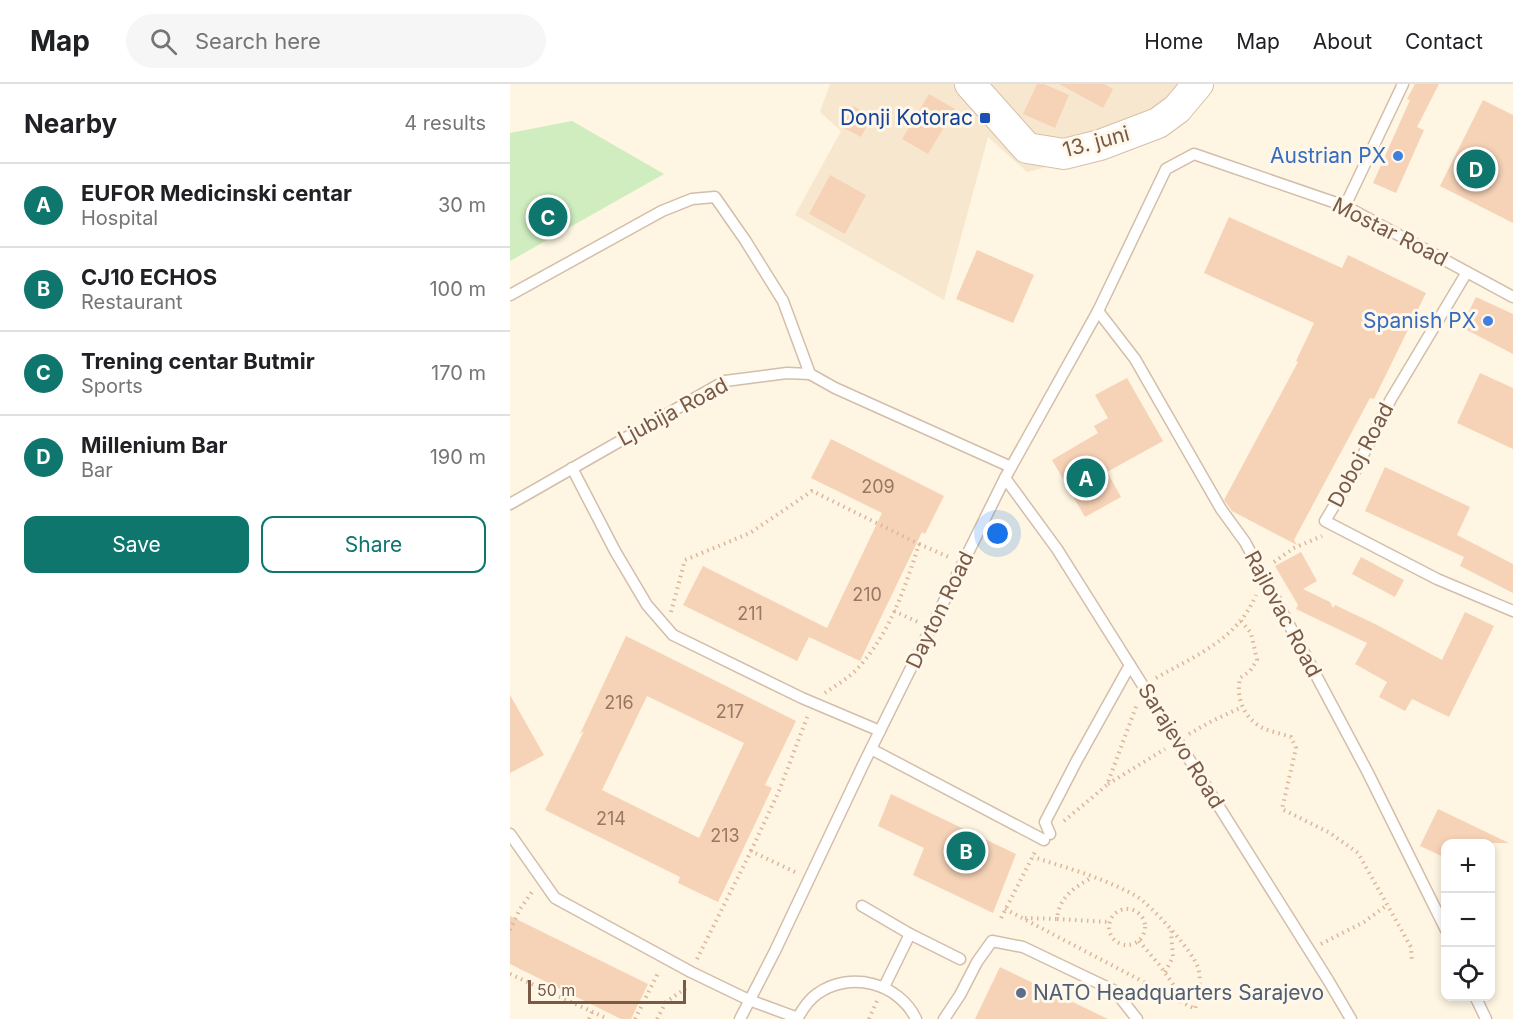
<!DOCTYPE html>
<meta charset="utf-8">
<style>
:root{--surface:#fff;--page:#f6f6f6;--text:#202124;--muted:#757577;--line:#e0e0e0;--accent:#0f766e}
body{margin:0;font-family:Inter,sans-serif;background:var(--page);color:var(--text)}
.controls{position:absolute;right:18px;bottom:18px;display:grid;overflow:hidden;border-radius:12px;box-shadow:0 3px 9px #0003}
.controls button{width:54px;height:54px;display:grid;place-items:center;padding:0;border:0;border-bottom:2px solid var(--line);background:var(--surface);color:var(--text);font:30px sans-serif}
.scale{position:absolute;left:18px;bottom:15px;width:158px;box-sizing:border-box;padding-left:6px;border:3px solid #785a46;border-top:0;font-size:16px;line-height:21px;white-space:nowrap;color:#785a46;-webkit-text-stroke:4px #fff8ea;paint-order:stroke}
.you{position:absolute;left:488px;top:450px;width:21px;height:21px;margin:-15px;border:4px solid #fff;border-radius:50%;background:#1a73e8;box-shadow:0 0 0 9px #1a73e833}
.badge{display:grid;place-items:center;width:39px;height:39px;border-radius:50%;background:var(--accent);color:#fff;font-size:20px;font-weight:700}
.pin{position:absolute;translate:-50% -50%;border:3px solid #fff;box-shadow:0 2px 6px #0006}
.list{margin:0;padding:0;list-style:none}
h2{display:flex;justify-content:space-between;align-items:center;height:78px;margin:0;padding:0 24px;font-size:26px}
h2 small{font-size:20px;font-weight:400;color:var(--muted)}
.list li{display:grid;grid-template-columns:39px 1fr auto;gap:18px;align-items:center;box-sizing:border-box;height:84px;padding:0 24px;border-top:2px solid var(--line)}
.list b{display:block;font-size:22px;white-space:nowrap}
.list p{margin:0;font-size:20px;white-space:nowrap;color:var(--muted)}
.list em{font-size:20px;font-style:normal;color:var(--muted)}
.actions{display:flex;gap:12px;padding:18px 24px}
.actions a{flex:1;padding:14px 0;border:2px solid var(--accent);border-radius:12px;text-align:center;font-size:21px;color:var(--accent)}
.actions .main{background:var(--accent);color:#fff}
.icon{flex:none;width:33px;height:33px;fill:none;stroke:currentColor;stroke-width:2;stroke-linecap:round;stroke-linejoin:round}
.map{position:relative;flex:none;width:1003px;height:935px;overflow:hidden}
header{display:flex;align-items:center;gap:36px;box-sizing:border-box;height:84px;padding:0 30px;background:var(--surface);border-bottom:2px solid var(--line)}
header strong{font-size:28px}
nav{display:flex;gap:33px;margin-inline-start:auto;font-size:21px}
.search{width:420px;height:54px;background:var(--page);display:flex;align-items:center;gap:15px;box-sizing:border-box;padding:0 21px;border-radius:33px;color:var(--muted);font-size:22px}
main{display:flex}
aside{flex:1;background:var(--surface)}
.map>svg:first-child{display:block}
.residential{fill:#f7e7cf}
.green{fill:#cfedbf}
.building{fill:#f6d3b7;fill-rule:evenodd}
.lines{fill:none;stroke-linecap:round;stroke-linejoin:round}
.lane-casing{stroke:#d3beaa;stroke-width:13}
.secondary-casing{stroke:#d6bfa7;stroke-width:32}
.path{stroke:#dbb79a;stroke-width:4;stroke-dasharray:1.5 4.5;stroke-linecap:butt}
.lane{stroke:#fff;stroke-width:10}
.secondary{stroke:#fff;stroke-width:30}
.transit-dot{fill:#1a4fb4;stroke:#fff8ea;stroke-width:2}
.shop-dot{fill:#3f7fe0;stroke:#fff8ea;stroke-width:2}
.service-dot{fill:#5c6f8a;stroke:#fff8ea;stroke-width:2}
.labels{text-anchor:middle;stroke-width:6;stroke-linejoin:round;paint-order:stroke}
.number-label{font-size:18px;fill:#987862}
.transit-label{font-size:21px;fill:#164399;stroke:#fff8ea;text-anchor:end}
.street-label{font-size:21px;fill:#785a46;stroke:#fff8ea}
.shop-label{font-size:21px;fill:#366cbe;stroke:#fff8ea;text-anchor:end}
.service-label{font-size:21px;fill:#4e5e75;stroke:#fff8ea;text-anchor:start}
</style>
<header>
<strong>Map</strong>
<div class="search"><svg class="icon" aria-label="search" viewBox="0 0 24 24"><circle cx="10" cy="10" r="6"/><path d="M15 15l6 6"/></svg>Search here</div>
<nav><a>Home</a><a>Map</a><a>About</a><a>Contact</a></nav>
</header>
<main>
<aside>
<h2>Nearby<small>4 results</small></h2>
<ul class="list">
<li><span class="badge">A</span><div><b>EUFOR Medicinski centar</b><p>Hospital</p></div><em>30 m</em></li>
<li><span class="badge">B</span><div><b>CJ10 ECHOS</b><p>Restaurant</p></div><em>100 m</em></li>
<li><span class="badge">C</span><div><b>Trening centar Butmir</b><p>Sports</p></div><em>170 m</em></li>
<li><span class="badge">D</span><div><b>Millenium Bar</b><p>Bar</p></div><em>190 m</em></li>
</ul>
<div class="actions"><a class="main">Save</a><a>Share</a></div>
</aside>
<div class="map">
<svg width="1003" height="935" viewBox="0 0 1003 935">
<rect width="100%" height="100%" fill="#fef5e2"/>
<path class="residential" d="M 320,0 L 676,0 L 656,52 L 517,88 L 478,53 L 434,216 L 285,131 L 331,47 L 310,28 Z"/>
<path class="green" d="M 62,37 L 154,90 L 0,177 L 0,49 Z"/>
<g class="building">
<path d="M 527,0 L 534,0 L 559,11 L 545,44 L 513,30 Z"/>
<path d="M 549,0 L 594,0 L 603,5 L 593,24 Z"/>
<path d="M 905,0 L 929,0 L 907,43 L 914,46 L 886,109 L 863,99 L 900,16 L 897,15 Z"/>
<path d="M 419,10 L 445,25 L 418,70 L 392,55 Z"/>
<path d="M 973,16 L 1003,31 L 1003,139 L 930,102 Z"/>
<path d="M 343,22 L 362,32 L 351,53 L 332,43 Z"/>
<path d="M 320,91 L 356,111 L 335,150 L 299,130 Z"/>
<path d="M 719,133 L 832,184 L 838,171 L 916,209 L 864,315 L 860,314 L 784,456 L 787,461 L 722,427 L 714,416 L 788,278 L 786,277 L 804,239 L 694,189 Z"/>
<path d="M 467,166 L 524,191 L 503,239 L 446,215 Z"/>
<path d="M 966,213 L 1003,230 L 1003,270 L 951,243 Z"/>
<path d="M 970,289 L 1003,304 L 1003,365 L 947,339 Z"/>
<path d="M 617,294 L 653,357 L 597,388 L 611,413 L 575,433 L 542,376 L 588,349 L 584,342 L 598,334 L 585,311 Z"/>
<path d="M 321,355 L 434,412 L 415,450 L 412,448 L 350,577 L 299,553 L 287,577 L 173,521 L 193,482 L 317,544 L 372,429 L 301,394 Z"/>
<path d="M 875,383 L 960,423 L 947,451 L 1003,480 L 1003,509 L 950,482 L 954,473 L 855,427 Z"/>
<path d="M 791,468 L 807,497 L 793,505 L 820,518 L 823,524 L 825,521 L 867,541 L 932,576 L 955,528 L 984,542 L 939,633 L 902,615 L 895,627 L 869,613 L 877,598 L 845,580 L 857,559 L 786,525 L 788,521 L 765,482 Z"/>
<path d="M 851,473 L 894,496 L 885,513 L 842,490 Z"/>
<path d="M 116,552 L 286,637 L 255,701 L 262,704 L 208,818 L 168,799 L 170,793 L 35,726 L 74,647 L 70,650 ZM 137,612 L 234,659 L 189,754 L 92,706 Z"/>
<path d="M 0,611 L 34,671 L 0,689 Z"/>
<path d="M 381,710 L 506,770 L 483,829 L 403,791 L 414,764 L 368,742 Z"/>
<path d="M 928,725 L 999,759 L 936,759 L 936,774 L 910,762 Z"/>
<path d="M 0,832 L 138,900 L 121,935 L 111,935 L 0,880 Z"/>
<path d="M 490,883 L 598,935 L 465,935 Z"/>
</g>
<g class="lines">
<g class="lane-casing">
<g id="lane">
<path d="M 835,122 L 893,0"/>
<path d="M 957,188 L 881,315 L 845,387 L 815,437 L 927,495 L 1003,527"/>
<path d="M 0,211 L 152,127 L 182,115 L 205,113 L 235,156 L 273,217 L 300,290"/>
<path d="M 588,227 L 625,275 L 711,425 L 735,458 L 857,687 L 936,846"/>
<path d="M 62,384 L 105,467 L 137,521 L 163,551 L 292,614 L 370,647"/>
<path d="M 495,394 L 547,465 L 818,896 L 841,935"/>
<path d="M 0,420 L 215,297 L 277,289 L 300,290 L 325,304 L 501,383"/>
<path d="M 361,665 L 534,756"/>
<path d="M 0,750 L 45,814 L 181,888 L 239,916 L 288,934"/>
<path d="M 540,750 L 535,738 L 566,678 L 620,581"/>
<path d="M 352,822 L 400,850"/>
<path d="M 374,903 L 400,850 L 450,875"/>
<path d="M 965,912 L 976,935"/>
<path d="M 230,935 L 265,867 L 353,681 L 495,394 L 588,227 L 656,85 L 684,70 L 835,122 L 1003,213"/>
<path d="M 287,935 C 292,926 298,916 307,910 C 340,886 389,899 406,935"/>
<path d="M 434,935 L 450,911 L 467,878 L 482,857 L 513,863 L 605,907 L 627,935"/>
</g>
</g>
<g class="secondary-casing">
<path id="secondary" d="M 460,0 L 517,64 L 554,70 L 590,61 L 648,39 L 667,25 L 688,0"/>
</g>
<g class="path">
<path d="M 409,460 L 441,474"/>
<path d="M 764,478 L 784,464 L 812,452"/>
<path d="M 384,527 L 408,538"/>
<path d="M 161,528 L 175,476 L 240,449 L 302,407 L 409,460 C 395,504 380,549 348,584 C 339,594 326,601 315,609"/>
<path d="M 731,537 L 741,549 L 747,576 L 740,587 L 730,594 C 726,613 733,634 753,644 C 762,648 772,650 781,653 L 786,664 L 772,725 L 820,749 L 848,769 L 901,863 L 902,879"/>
<path d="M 646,594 C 686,571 727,556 746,511"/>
<path d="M 679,650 L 702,637 L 732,623"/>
<path d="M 598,700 L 655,665"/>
<path d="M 554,737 L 597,701 L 627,620"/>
<path d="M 241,767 L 269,707 L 298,631"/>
<circle cx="617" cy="843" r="18"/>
<path d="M 495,825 L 685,925 C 688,911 692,898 688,884 C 684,868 640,820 626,812 C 594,794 557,784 523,773"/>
<path d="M 491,834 L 526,766"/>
<path d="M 515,834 L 547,835 C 549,814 563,804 581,794"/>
<path d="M 547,835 L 599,838"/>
<path d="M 0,846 L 10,825 L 22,808"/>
<path d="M 629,857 L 651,883 L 676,919"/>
<path d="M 811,860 L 854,838 L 877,821"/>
<path d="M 187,875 L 241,767 L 287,789"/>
<path d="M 655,888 L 663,873 L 661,847"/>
<path d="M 0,890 L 98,935"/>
<path d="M 79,935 L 82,928"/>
<path d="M 125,935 L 149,887"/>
<path d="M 147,935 L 156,918 L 179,902"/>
<path d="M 359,935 L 367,917"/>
</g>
<use href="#lane" class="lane"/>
<use href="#secondary" class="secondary"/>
</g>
<rect class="transit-dot" x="469" y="28" width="12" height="12" rx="3"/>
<g class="shop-dot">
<circle cx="888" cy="72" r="6"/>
<circle cx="978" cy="237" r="6"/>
</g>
<circle class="service-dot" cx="511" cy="909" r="6"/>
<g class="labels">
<g class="number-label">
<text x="368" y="409">209</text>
<text x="357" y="517">210</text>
<text x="240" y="536">211</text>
<text x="109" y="625">216</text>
<text x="220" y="634">217</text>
<text x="101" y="741">214</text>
<text x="215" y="758">213</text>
</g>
<g class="transit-label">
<text x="463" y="41">Donji Kotorac</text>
</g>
<g class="street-label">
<text transform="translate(586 58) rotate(-15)" y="7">13. juni</text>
<text transform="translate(880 148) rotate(27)" y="7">Mostar Road</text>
<text transform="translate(163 328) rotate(-28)" y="7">Ljubija Road</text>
<text transform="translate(851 371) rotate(-62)" y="7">Doboj Road</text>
<text transform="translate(430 526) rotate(-64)" y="7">Dayton Road</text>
<text transform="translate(773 530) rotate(62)" y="7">Rajlovac Road</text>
<text transform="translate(671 662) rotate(58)" y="7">Sarajevo Road</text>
</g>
<g class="shop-label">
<text x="876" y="79">Austrian PX</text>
<text x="966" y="244">Spanish PX</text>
</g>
<g class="service-label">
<text x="523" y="916">NATO Headquarters Sarajevo</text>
</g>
</g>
</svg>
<div class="controls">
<button>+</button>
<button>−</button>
<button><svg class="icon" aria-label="locate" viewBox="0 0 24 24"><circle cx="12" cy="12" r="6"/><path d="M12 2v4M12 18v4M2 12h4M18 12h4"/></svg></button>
</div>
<div class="scale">50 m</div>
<div class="you"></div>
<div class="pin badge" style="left:576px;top:394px">A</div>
<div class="pin badge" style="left:456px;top:767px">B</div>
<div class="pin badge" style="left:38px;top:133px">C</div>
<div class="pin badge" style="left:966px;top:85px">D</div>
</div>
</main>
